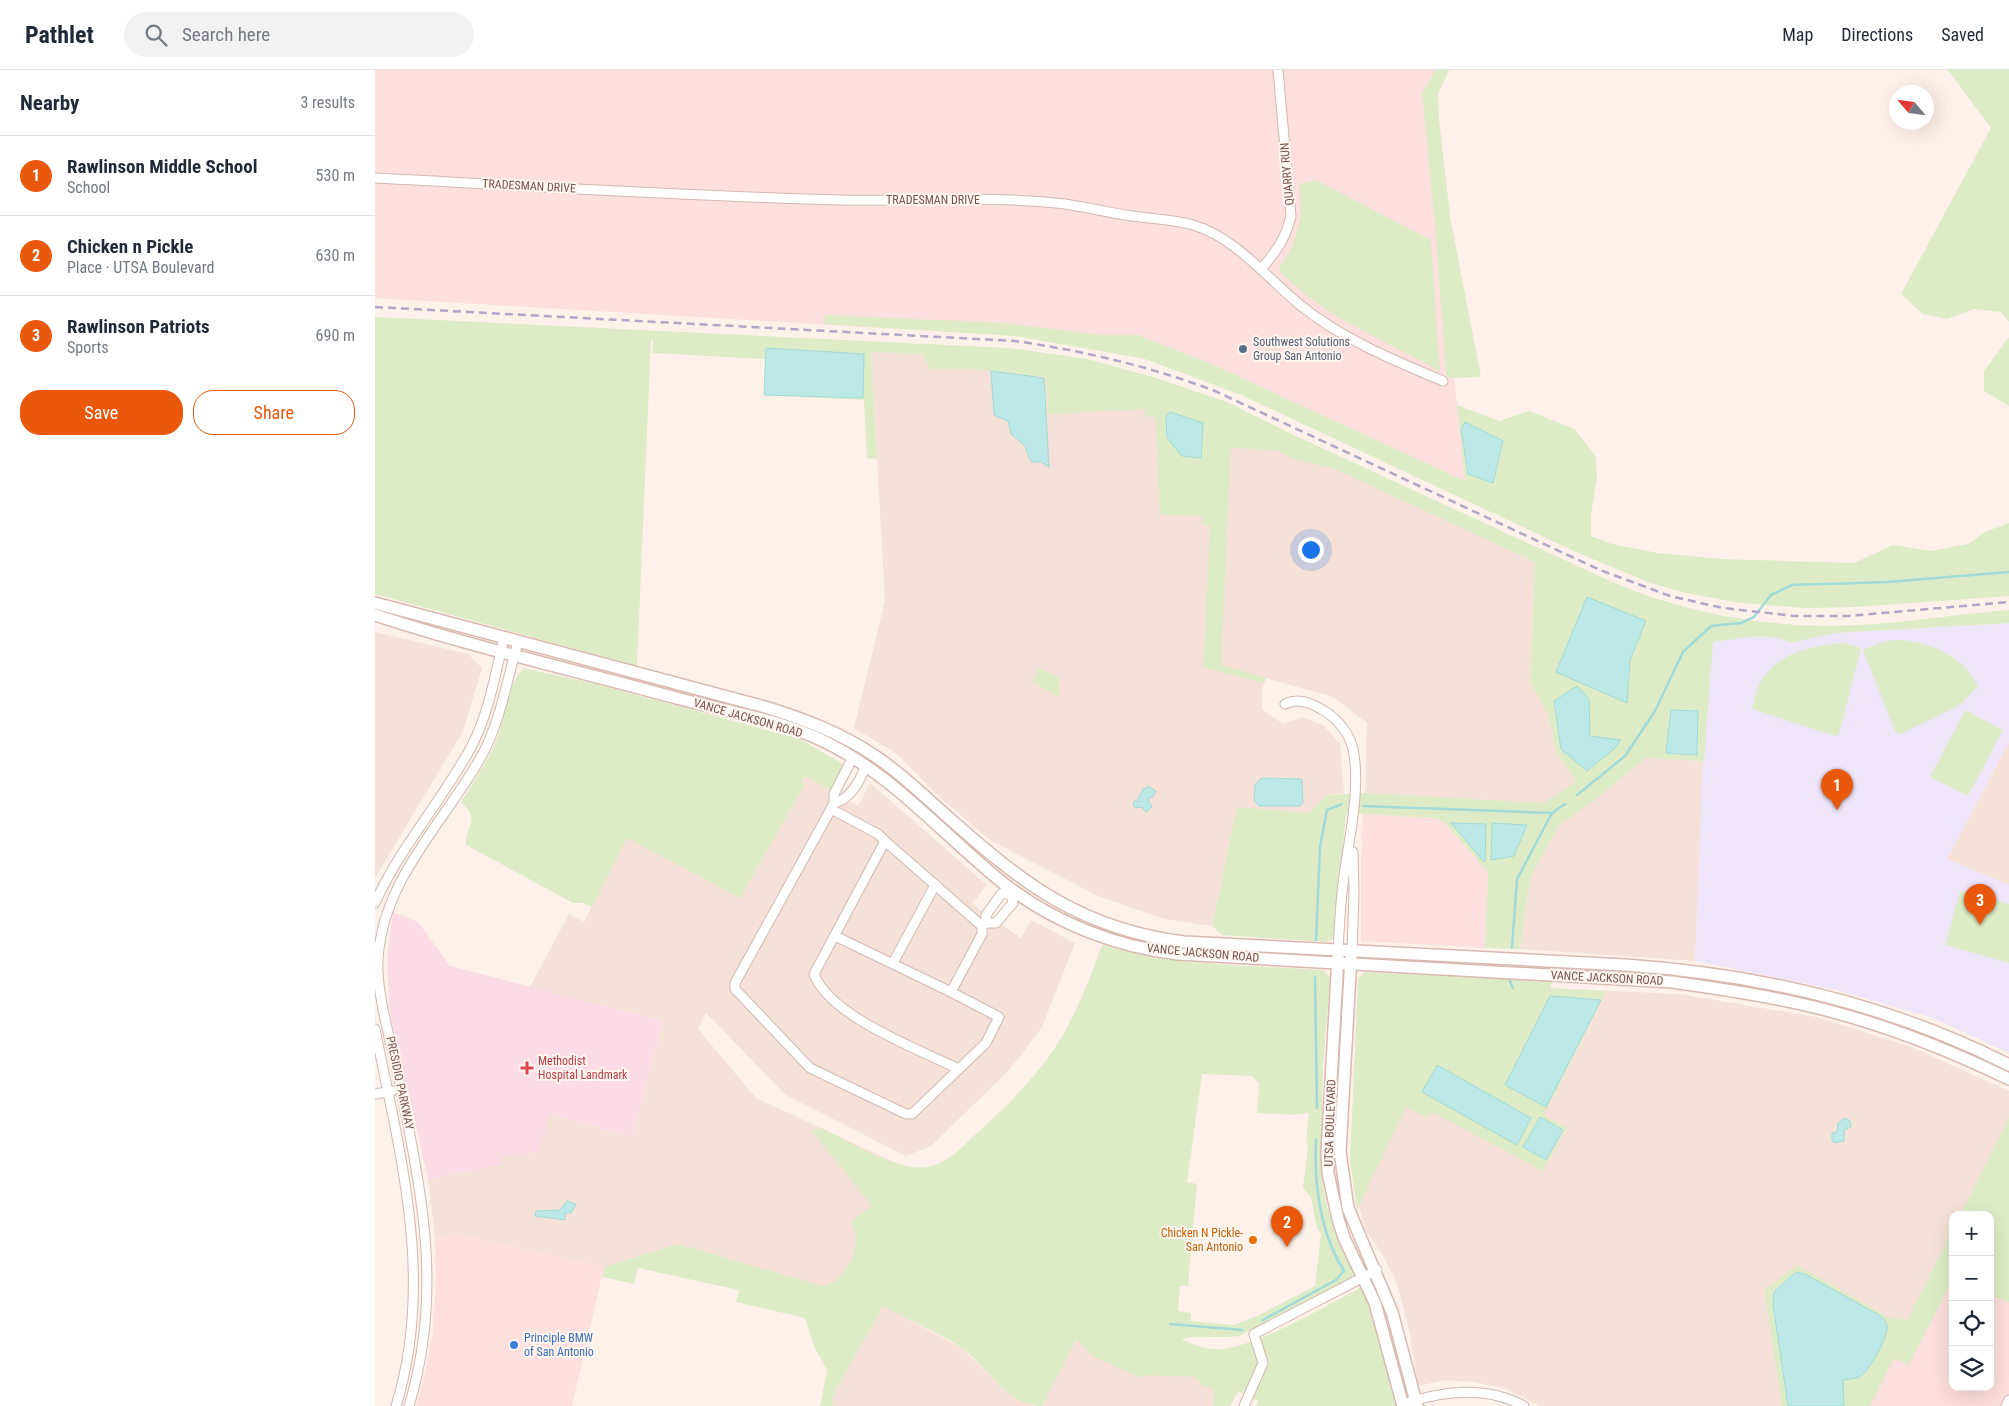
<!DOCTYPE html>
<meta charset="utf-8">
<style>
:root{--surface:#fff;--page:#f2f2f3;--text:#1f2937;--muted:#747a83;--line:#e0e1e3;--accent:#ea580c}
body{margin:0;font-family:"Roboto Condensed",sans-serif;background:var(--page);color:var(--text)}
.controls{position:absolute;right:15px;bottom:15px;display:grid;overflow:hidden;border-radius:10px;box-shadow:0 5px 20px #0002}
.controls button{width:45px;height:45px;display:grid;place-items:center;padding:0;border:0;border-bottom:1px solid var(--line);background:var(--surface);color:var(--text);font:25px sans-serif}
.compass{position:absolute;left:1514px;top:15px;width:45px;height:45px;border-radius:50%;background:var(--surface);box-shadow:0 5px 20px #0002;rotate:298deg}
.you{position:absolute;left:935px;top:479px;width:18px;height:18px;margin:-12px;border:4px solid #fff;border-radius:50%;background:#1a73e8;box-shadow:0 0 0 8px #1a73e833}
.badge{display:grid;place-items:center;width:32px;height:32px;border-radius:50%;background:var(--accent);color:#fff;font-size:16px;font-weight:700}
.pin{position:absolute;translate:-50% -41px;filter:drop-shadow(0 1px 2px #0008)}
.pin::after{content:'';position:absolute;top:26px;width:18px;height:15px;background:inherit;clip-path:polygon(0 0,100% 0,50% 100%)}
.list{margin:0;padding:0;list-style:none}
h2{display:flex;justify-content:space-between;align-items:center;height:65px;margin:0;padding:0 20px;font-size:21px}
h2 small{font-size:16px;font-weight:400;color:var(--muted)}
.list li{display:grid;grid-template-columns:32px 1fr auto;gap:15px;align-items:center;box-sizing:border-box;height:80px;padding:0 20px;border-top:1px solid var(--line)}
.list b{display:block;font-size:19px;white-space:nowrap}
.list p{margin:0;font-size:16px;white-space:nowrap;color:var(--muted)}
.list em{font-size:16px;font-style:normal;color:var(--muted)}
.actions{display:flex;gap:10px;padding:15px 20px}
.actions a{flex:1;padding:11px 0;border:1px solid var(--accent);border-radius:20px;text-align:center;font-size:18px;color:var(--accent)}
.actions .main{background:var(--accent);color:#fff}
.icon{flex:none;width:28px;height:28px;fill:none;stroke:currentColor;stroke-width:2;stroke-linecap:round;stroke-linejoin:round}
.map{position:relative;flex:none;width:1634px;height:1336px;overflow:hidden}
header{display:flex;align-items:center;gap:30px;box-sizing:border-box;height:70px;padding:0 25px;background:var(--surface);border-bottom:1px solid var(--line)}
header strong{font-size:24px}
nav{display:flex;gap:28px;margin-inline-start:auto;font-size:18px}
.search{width:350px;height:45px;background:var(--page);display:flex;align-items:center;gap:12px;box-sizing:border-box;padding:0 18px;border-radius:28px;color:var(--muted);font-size:19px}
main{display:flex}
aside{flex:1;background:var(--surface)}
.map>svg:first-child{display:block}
.residential{fill:#f5e1d7}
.commercial{fill:#fddfdd}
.education{fill:#eee5fa}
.medical{fill:#fbdce6}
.green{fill:#ddecc6;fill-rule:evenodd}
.water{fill:#bce8e5;stroke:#a2dad6}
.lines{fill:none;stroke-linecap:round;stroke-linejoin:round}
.stream{stroke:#a2dad6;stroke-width:2.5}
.street-casing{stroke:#d2b8b0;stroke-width:11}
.secondary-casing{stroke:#d8b9b0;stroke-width:14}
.street{stroke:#fff;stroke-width:9}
.secondary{stroke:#fff;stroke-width:11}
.rail{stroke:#b1a6c8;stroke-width:2.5;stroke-dasharray:8 5;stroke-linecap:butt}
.service-dot{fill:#5c6f8a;stroke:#fff6f0;stroke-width:2}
.health-dot{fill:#e0444e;stroke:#fff6f0;stroke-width:2}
.food-dot{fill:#e8710a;stroke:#fff6f0;stroke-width:2}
.shop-dot{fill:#3f7fe0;stroke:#fff6f0;stroke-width:2}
.labels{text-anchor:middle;stroke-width:4;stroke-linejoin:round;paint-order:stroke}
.street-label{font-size:12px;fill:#79524b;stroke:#fff6f0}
.service-label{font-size:12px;fill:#4e5e75;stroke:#fff6f0;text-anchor:start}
.health-label{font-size:12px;fill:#be3a42;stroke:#fff6f0;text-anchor:start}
.food-label{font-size:12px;fill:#c56008;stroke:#fff6f0;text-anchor:end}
.shop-label{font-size:12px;fill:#366cbe;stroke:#fff6f0;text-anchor:start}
</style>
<header>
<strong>Pathlet</strong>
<div class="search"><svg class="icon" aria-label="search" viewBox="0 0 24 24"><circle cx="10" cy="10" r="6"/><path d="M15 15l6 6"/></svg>Search here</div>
<nav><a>Map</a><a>Directions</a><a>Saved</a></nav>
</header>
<main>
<aside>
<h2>Nearby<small>3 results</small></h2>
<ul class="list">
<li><span class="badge">1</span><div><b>Rawlinson Middle School</b><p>School</p></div><em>530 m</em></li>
<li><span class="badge">2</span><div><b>Chicken n Pickle</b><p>Place · UTSA Boulevard</p></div><em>630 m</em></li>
<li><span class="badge">3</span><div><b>Rawlinson Patriots</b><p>Sports</p></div><em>690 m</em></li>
</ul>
<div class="actions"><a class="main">Save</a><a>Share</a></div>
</aside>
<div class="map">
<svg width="1634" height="1336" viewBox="0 0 1634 1336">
<rect width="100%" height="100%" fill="#fdf1e9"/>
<g class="residential">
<path d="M 496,281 L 670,293 L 858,346 L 1160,492 L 1155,612 L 1172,642 L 1182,684 L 1217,731 L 1271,688 L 1329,691 L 1320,891 L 1145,879 L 1155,808 L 1184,755 L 1169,733 L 990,723 L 992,653 L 958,627 L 891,608 L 887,619 L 887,639 L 908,654 L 927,647 L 948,655 L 965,674 L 969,723 L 952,725 L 934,743 L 862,737 L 837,856 L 789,849 L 723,826 L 615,770 L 562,725 L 522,684 L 479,658 L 510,531 Z"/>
<path d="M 0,562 L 93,584 L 107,598 L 88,661 L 0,808 Z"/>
<path d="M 1634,672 L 1634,815 L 1572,789 Z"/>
<path d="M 430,706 L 483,736 L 495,713 L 612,815 L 597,834 L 646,868 L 656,850 L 700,873 L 667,957 L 647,984 L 632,1002 L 556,1076 L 531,1086 L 411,1025 L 331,943 L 323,959 L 381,1028 L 536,1100 L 479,1225 L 303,1174 L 229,1197 L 82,1164 L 60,1168 L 53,1109 L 126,1095 L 125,1087 L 159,1082 L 175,1044 L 257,1067 L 288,951 L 155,917 L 194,844 L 209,852 L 252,767 L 365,828 L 430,714 L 427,712 Z"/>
<path d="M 1171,918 L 1304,924 L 1441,947 L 1534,976 L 1634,1021 L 1634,1047 L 1585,1145 L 1578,1145 L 1578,1159 L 1488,1336 L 1165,1336 L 1129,1318 L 1098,1312 L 1070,1310 L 1043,1316 L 1035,1263 L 1021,1211 L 1007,1184 L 989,1158 L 982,1126 L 1058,982 Z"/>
<path d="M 508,1236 L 587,1278 L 631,1322 L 659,1336 L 458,1336 L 457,1327 Z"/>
<path d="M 715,1243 L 863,1321 L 855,1336 L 667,1336 Z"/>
</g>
<g class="commercial">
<path d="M 0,0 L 1066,0 L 1052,72 L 1091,412 L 762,271 L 645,266 L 0,228 Z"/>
<path d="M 988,744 L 1115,751 L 1110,878 L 986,871 L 986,786 Z"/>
<path d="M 1634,1047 L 1634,1336 L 1488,1336 L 1578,1159 L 1578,1317 L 1615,1317 L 1615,1145 L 1585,1145 Z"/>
<path d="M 82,1164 L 229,1197 L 197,1336 L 41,1336 L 48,1312 L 58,1261 L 61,1212 L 60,1168 Z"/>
</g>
<path class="education" d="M 1634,553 L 1634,672 L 1572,789 L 1634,815 L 1634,983 L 1558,948 L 1461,920 L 1320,891 L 1333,563 L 1461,563 Z"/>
<path class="medical" d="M 18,842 L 43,852 L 75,896 L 288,951 L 257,1067 L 175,1044 L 164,1084 L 159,1082 L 126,1087 L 127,1095 L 53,1109 L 14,938 L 12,887 Z"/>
<g class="green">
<path d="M 1060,0 L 1074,0 L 1063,25 L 1064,49 L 1075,146 L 1106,307 L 1074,308 L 1071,304 L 1061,168 L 1047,23 Z"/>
<path d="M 1573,0 L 1634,0 L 1634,252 L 1626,242 L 1599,239 L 1572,249 L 1548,244 L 1526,224 L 1616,58 Z"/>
<path d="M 941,110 L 1056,170 L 1065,301 L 964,248 L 935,228 L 906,203 L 904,197 C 925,170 927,147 924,114 Z"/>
<path d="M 450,245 L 630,253 L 726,265 L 763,265 L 839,295 L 1090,411 L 1082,335 L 1124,351 L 1154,341 L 1200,359 L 1221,387 L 1222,408 L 1216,445 L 1216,466 L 1237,474 L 1283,483 L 1346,489 L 1479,493 L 1518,475 L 1556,481 L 1593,474 L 1610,462 L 1634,453 L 1634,526 L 1481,537 L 1429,538 L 1365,533 L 1311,523 L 1275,513 L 1201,482 L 866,325 L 770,289 L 640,266 L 449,254 Z"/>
<path d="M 0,247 L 635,278 L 712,289 L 778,307 L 852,332 L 921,366 L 1235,511 C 1311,544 1396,559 1479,555 C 1531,553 1583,544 1634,540 L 1634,553 L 1461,563 L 1415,573 C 1392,561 1363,569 1338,572 L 1329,691 L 1271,688 L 1218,731 L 1184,755 L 1155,808 L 1145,879 L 1110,878 L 1113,802 L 1070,753 L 1060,748 L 971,743 L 959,868 L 952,872 L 847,865 L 837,856 L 862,737 L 934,743 L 952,725 L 990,723 L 1169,733 L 1202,711 L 1182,684 L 1172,642 L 1155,612 L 1160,492 L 960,399 L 918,389 L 901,380 L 856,378 L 846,595 L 891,608 L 889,613 L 828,597 L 835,456 L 827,455 L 827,446 L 785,445 L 780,347 L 770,346 L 771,339 L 673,344 L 671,307 L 604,299 L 555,299 L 548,284 L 496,282 L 502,389 L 492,388 L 489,330 L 389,325 L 391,289 L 278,283 L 278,269 L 276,269 L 262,596 L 0,524 Z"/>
<path d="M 1634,267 L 1634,336 L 1609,321 L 1609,301 Z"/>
<path d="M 1526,570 C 1560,574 1586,585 1603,616 L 1585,635 L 1526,664 L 1520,661 L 1488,580 L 1510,571 Z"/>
<path d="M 1470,573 L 1486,578 L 1464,664 L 1460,666 L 1377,639 C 1383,590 1426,575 1470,573 Z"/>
<path d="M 148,598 L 221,614 L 425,669 L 468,694 L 457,721 L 430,706 L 427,712 L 430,714 L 365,828 L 252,768 L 217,837 L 208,833 L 198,833 L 91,775 C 90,753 107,752 86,732 C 98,712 112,693 121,671 C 131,647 131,618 148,598 Z"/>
<path d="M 664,598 L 684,608 L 684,627 L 657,612 Z"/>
<path d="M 1590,640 L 1628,660 L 1593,726 L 1555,707 Z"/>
<path d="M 1585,821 L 1634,834 L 1634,893 L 1570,875 Z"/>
<path d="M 727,875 C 799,895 874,896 948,900 L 955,907 L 948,998 L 946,1101 L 951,1132 L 961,1166 L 981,1206 L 864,1266 C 845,1269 825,1264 806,1269 C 819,1274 833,1281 847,1279 C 887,1274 948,1237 985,1218 L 989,1220 L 1002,1253 L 1019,1318 L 1052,1336 L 881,1336 L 883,1331 L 863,1321 L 855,1336 L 839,1336 L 838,1318 L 827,1316 L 821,1307 L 776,1305 L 764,1307 L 719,1287 L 701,1270 L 667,1336 C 631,1336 613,1297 587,1278 C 567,1264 531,1249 508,1236 L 457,1327 L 458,1336 L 445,1336 L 452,1300 L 439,1276 L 430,1248 L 361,1232 L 364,1220 L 263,1198 L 259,1214 L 227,1207 L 229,1197 L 303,1174 L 448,1216 C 468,1212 482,1186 481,1166 C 481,1162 477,1156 476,1151 L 497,1136 L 437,1061 L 446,1058 C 474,1071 522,1102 552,1097 C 572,1094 588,1076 602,1063 C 630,1038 658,1010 679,979 C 700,948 714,910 727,875 ZM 827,1004 L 877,1006 L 884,1013 L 882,1043 L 920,1045 L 934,1043 L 931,1070 L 933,1077 L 928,1117 L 936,1128 L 942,1159 L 946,1163 L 940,1216 L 882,1246 L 858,1255 L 816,1251 L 816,1243 L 803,1241 L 805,1216 L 813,1216 L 822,1114 L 812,1112 Z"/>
<path d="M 989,902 L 1178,911 L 1175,918 L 1231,921 L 1169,1045 L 1192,1058 L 1168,1101 L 1057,1042 L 1053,1048 L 1031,1037 L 982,1140 L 975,1091 L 983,908 Z"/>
<path d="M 1634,1047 L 1634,1233 L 1615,1224 L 1615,1145 L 1585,1145 Z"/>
<path d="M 1578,1159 L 1578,1209 L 1534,1295 L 1519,1288 L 1495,1336 L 1407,1336 L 1389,1220 L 1422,1195 L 1513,1247 L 1532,1250 Z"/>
</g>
<g class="water">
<path d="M 391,278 L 489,284 L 488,328 L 389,325 Z"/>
<path d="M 616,301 L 669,308 L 674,397 L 666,392 L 656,392 L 650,376 L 636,364 L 633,351 L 619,345 Z"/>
<path d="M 795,342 L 828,353 L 826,388 L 807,386 L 792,368 L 791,347 Z"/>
<path d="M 1090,352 L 1128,371 L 1118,413 L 1093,404 L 1086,359 Z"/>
<path d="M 1212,527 L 1271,551 L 1255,590 L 1252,633 L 1181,602 Z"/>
<path d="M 1202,616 L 1214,629 L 1215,666 L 1246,670 L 1240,678 L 1212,701 L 1186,679 L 1179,631 Z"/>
<path d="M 1296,640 L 1323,641 L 1322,685 L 1291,683 Z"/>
<path d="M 886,708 L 927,709 L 928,733 L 925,736 L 884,736 L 879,730 L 880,715 Z"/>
<path d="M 773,716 L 781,721 L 778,727 L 773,729 L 777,737 L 771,742 L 767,737 L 760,738 L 758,734 L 759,731 L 763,732 L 763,728 L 769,718 L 771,719 Z"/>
<path d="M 1076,753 L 1111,754 L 1110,792 L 1109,792 Z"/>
<path d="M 1117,753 L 1152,755 L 1139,786 L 1116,790 Z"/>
<path d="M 1175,926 L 1226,930 L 1171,1037 L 1130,1015 Z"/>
<path d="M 1062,995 L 1156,1048 L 1142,1075 L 1047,1022 Z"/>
<path d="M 1165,1047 L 1188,1060 L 1171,1090 L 1148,1077 Z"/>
<path d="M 1470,1048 L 1475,1051 L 1476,1057 L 1469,1060 L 1469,1071 L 1460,1073 L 1457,1071 L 1457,1063 L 1462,1062 L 1463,1053 Z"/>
<path d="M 192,1131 L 201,1134 L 196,1143 L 190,1143 L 190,1150 L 160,1146 L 161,1141 L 185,1140 Z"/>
<path d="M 1421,1202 L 1430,1204 L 1504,1245 C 1508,1249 1513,1252 1512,1258 C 1512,1269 1494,1302 1484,1307 C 1480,1309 1473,1309 1468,1310 L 1469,1336 L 1413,1336 L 1398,1234 L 1399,1222 Z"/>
</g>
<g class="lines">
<g class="stream">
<path d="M 1202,725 L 1250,686 L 1280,641 L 1308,582 L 1336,556 L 1366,553 L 1379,547 L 1396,525 L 1417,515 L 1513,512 L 1634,502"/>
<path d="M 988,736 L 1177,743"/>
<path d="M 941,870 L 945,777 L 952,740 L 967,734"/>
<path d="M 1137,878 L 1142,809 L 1177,743 L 1190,734"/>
<path d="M 940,907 L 942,1038"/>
<path d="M 1135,911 L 1138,918"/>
<path d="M 888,1250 L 961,1210 L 969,1201 C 945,1163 939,1113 941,1069"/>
<path d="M 795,1254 L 867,1260"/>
</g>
<g class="street-casing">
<g id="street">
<path d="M 0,108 C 155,116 310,126 466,130 C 540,132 616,125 690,134 C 712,137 734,143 757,146 C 777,149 798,149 818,155 C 861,168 891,207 925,235 C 967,269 1018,290 1068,311"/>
<path d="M 886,199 C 901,182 911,168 916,146 L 903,0"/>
<path d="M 910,634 C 923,628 934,632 946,639 C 961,647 974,662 978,679 C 987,722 971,780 967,823 C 965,842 964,861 963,880"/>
<path d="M 459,733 C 476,729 485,711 491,695"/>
<path d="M 456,739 L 459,733 L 459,724 L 478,687"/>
<path d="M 510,771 L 607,856"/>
<path d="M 0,833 C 25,778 65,733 94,681 C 113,648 120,605 129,568"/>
<path d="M 611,853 L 621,853 L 638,833 L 636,825 L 638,820"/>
<path d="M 460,866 L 576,922"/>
<path d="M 977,880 L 979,823 L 978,782"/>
<path d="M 518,893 L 560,815"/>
<path d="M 0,959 C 25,1084 60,1210 21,1336"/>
<path d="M 584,999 C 545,980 454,946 439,904 L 510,771 L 503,764 L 456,739 L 360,913 L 360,919 L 435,998 L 531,1044 L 537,1044 L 611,973 L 624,947 L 576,922 L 607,864 L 607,856 L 611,853 L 611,845 L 627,823 L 636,825"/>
<path d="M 0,1024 L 17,1021"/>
<path d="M 1028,1334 C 1068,1321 1110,1315 1149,1336"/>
<path d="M 34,1336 C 69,1220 46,1120 23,1005 C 16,973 1,921 3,890 C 7,810 69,753 106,687 C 125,653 132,610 143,572"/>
<path d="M 869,1336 L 888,1293 L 879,1264 L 1002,1200"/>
<path d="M 1631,1336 L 1634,1330"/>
</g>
</g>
<g class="secondary-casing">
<g id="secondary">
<path d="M 0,533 L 390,637 C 429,649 466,663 500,686 C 526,703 549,726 573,747 C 648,814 706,859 809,872 L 1250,895 C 1383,904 1514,934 1634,995"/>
<path d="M 0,545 C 100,578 204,601 305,629 C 351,641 399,649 442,668 C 515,701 566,763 628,813 C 678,852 740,877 803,884 L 1297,912 C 1340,918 1383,924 1426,934 C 1498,950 1568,977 1634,1009"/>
<path d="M 976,886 L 965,1082 L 973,1138 L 1017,1242 L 1042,1336"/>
<path d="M 963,887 L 952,1082 L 953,1103 L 963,1149 L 969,1168 L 1000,1233 L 1028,1336"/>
</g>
</g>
<use href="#street" class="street"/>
<use href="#secondary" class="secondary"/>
<path class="rail" d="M 0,237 L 640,271 C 709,281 774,296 840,321 L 1225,500 L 1295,526 L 1348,538 L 1420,546 L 1473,546 L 1634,532"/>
</g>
<circle class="service-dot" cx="868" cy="279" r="5"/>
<path class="health-dot" d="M149.5 990.5h5v5h5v5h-5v5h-5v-5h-5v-5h5z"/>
<circle class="food-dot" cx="878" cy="1170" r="5"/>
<circle class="shop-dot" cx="139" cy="1275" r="5"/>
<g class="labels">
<g class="street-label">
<text transform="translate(912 104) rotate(-95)" y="4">QUARRY RUN</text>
<text transform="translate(154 116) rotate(3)" y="4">TRADESMAN DRIVE</text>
<text x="558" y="134">TRADESMAN DRIVE</text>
<text transform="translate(373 648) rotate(16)" y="4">VANCE JACKSON ROAD</text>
<text transform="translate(828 883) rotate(5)" y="4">VANCE JACKSON ROAD</text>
<text transform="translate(1232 908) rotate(3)" y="4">VANCE JACKSON ROAD</text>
<text transform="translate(25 1013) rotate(78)" y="4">PRESIDIO PARKWAY</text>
<text transform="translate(955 1053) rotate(-88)" y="4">UTSA BOULEVARD</text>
</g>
<g class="service-label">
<text x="878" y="276">Southwest Solutions<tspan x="878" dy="14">Group San Antonio</tspan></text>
</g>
<g class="health-label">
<text x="163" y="995">Methodist<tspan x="163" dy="14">Hospital Landmark</tspan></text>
</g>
<g class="food-label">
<text x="868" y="1167">Chicken N Pickle-<tspan x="868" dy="14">San Antonio</tspan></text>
</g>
<g class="shop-label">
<text x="149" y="1272">Principle BMW<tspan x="149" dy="14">of San Antonio</tspan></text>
</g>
</g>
</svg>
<div class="controls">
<button>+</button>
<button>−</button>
<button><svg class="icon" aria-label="locate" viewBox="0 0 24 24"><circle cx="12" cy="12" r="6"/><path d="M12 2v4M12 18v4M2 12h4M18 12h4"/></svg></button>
<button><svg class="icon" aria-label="layers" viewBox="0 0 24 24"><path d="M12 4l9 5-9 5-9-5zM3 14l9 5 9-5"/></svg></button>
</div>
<svg class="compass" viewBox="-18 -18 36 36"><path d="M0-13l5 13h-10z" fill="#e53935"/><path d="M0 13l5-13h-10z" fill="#747a83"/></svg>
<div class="you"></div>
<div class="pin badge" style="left:1462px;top:740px">1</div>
<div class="pin badge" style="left:912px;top:1177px">2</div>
<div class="pin badge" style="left:1605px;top:855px">3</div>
</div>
</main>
